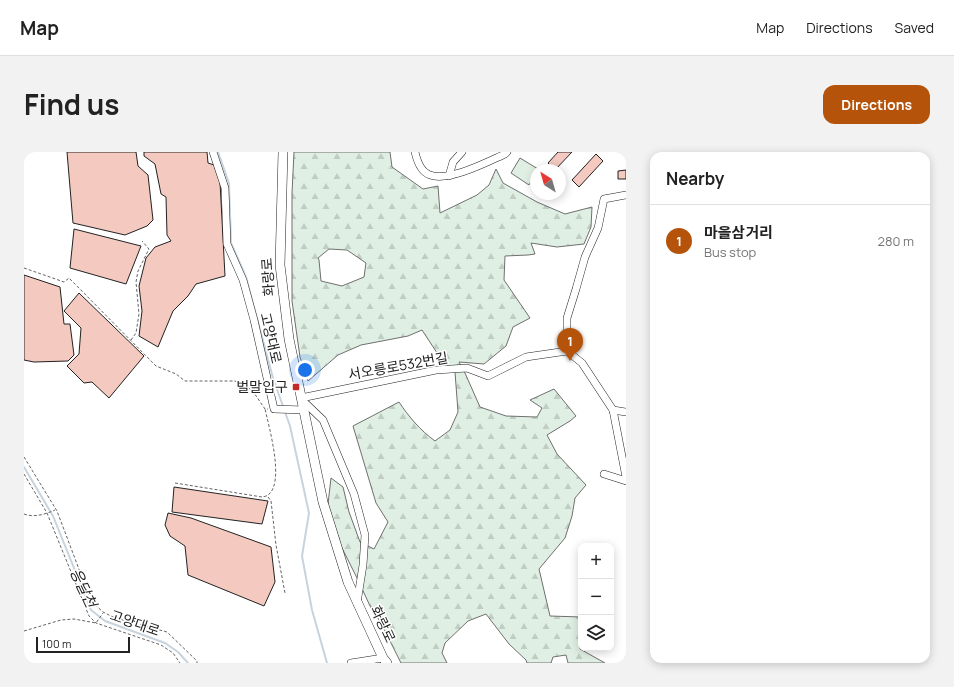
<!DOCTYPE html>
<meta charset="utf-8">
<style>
:root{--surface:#fff;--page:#f2f2f2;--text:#222;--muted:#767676;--line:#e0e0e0;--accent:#b45309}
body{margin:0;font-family:Manrope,"Noto Sans KR",sans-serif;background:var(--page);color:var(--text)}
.controls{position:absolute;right:12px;bottom:12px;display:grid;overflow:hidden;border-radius:8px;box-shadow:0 2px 10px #0003}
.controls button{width:36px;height:36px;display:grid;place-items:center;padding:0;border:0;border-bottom:1px solid var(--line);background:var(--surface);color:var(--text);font:20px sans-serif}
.compass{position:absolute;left:506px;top:12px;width:36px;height:36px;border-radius:50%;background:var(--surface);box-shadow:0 2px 10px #0003;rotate:323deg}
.scale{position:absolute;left:12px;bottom:10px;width:94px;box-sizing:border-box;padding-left:4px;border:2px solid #222;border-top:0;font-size:11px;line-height:14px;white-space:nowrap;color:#222;-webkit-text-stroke:3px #fff;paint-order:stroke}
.you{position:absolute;left:281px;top:218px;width:14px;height:14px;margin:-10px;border:3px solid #fff;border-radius:50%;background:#1a73e8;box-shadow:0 0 0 6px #1a73e833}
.badge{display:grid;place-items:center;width:26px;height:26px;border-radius:50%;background:var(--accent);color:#fff;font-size:13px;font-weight:700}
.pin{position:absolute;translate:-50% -33px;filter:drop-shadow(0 1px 2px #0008)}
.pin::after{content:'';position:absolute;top:21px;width:14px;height:12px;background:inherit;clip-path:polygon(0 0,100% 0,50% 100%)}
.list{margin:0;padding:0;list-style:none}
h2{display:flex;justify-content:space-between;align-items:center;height:52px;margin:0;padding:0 16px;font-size:17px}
h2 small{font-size:13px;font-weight:400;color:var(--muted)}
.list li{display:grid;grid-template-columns:26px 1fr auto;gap:12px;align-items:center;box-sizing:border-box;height:72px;padding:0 16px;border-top:1px solid var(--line)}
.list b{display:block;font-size:15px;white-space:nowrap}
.list p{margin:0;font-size:13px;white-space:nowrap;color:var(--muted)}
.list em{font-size:13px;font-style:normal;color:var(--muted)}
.icon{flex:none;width:22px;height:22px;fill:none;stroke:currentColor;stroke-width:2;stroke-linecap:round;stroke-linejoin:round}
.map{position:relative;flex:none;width:602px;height:511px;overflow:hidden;border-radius:12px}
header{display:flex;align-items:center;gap:24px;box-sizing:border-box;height:56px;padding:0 20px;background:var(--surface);border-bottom:1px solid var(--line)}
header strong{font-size:19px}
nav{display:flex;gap:22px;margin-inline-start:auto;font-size:14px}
.intro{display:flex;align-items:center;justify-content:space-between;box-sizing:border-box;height:96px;padding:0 24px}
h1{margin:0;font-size:28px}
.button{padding:10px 18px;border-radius:12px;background:var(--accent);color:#fff;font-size:14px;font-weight:700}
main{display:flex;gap:24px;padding:0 24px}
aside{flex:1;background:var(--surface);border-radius:12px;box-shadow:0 2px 10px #0003}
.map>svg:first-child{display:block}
.forest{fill:url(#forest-firs);stroke:#6f6f6f;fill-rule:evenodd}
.park{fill:#e0efe3;stroke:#6f6f6f}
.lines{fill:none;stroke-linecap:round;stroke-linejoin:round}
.stream{stroke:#c7d3dd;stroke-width:2}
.building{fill:#f3c9c0;stroke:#222}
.minor-casing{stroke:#222;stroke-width:8}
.major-casing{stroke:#222;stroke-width:10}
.path{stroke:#646464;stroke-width:1;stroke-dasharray:3 2;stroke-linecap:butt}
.minor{stroke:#fff;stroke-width:7}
.major{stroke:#fff;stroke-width:9}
.poi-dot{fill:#c62828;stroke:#fff;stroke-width:1.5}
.labels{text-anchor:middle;stroke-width:3;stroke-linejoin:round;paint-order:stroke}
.street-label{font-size:14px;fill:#222;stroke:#fff}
.poi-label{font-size:14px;fill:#222;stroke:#fff;text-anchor:end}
.water-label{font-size:15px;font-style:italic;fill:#222;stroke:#fff}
</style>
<header>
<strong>Map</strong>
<nav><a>Map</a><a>Directions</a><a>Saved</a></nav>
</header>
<div class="intro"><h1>Find us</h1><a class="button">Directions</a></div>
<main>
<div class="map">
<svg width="602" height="511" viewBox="0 0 602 511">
<defs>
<pattern id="forest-firs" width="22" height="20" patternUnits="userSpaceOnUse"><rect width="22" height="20" fill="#e0efe3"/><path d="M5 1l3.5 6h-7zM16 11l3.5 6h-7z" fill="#c0cdc2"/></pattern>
</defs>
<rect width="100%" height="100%" fill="#fff"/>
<path class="forest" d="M 270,0 L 366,0 L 368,15 L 399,37 L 414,34 L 416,61 L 453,43 L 465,33 L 472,17 L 479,31 L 513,50 L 541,62 L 568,55 L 567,75 L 560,92 L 533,95 L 507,91 L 511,102 L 504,103 L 481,104 L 480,128 L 506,166 L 489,175 L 482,194 L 460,212 L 435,210 L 441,221 L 456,255 L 482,264 L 513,265 L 518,256 L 506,248 L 530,237 L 552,264 L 546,269 L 523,283 L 533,302 L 562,333 L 551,346 L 548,364 L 541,386 L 515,417 L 526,464 L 557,465 L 557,486 L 556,497 L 581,511 L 544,511 L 542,503 L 529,505 L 527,511 L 503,511 L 502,508 L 485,492 L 462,462 L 444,469 L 421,491 L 418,501 L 423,511 L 377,511 L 357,471 L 346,454 L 335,430 L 315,390 L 304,352 L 307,326 L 319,335 L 325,360 L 336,390 L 350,397 L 364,370 L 352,351 L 329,274 L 375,250 C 385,265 396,278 411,289 L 426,278 L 434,260 L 431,220 L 419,210 L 398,178 L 384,184 L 337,193 L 314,203 L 284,229 L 276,205 L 268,149 L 268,41 ZM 305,97 L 323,98 L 342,111 L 340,125 L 318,134 L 297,129 L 295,108 L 294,106 Z"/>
<path class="park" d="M 496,6 L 514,17 L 512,18 L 512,21 L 505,33 L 487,21 Z"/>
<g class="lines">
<g class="stream">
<path d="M 194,0 L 205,31 L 207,91 L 222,125 L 249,226 L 266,274 L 285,361 L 278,404 L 288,458 L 303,511"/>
<path d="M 0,315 L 29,364 L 67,458 L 81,469 L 141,491 L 154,500 L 164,511"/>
</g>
</g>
<g class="building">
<path d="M 43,0 L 112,0 L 114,14 L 124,23 L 129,68 L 123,74 L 101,83 L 49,71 Z"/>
<path d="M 120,0 L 183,0 L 184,11 L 190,13 L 196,30 L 201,124 L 172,132 L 164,144 L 149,159 L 134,195 L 115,184 L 118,159 L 115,134 L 122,106 L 131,95 L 147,89 L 143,83 L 142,45 L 137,42 L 131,12 L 120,4 Z"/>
<path d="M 534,0 L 548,0 L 531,18 L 524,11 Z"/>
<path d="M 572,2 L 579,9 L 555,35 L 548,28 Z"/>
<path d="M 602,18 L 602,27 L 594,27 L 594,19 Z"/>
<path d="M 50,77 L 117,94 L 102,132 L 46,116 Z"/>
<path d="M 0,123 L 36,135 L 40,172 L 46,172 L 50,203 L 44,209 L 10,210 L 0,208 Z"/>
<path d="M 55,141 L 120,204 L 85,246 L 68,230 L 60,231 L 43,214 L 55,202 L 57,176 L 40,159 Z"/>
<path d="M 150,335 L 244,349 L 238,372 L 148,360 Z"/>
<path d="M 144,361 L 167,366 L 247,395 L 251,430 L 240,454 L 164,423 L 161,394 L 146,384 L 141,373 Z"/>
</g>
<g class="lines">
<g class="minor-casing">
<g id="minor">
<path d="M 189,0 L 201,36 L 203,92 L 219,128 L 230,168 L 250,257 L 280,258"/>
<path d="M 391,0 C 393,9 397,20 406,23 C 425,30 463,10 481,2 L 483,0"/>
<path d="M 425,24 L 429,10 L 438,0"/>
<path d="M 543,199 L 543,166 L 552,137 L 561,105 L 574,76 L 580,47 L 602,43"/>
<path d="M 277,246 L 412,218 L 443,216 L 464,224 L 502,205 L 543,199 L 558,211 L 589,258 L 602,325"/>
<path d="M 277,247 L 299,268 L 330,342 L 341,383 L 339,413 L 333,451"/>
<path d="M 589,258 L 602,260"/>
<path d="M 580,322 L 602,329"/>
<path d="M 327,511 L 359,506"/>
</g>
</g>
<g class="major-casing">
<path id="major" d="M 259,0 L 256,113 L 265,187 L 299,350 L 324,430 L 359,506 L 363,511"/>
</g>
<g class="path">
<path d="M 0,116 L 40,130 L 45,126 L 132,214 L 152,222 L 161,229 L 211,229 L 228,238 L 241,257 L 244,257"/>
<path d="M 107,188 L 112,181 L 115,162 L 112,130 L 114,119 L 125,97 L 118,89"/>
<path d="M 0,305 L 33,359 L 67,449 L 79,460 L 91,466 L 143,480 L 173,509 L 173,511"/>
<path d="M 0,322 L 23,361 L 65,464 L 72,471 L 137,493 L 149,501 L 156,511"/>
<path d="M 151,331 L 238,345 C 239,345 243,344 244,343 C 261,331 245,275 241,257"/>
<path d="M 244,345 L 247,349 L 252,393 L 261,441"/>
<path d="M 0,362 C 10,366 22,362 31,358"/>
<path d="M 0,479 L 37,468 L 50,467 L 72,471 L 79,461"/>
</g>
<use href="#minor" class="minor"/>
<use href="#major" class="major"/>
</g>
<rect class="poi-dot" x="268" y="231" width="8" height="8" rx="2"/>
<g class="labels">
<g class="street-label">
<text transform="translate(244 125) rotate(-94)" y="5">화랑로</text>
<text transform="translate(247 186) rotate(77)" y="5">고양대로</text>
<text transform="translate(374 214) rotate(-10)" y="5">서오릉로532번길</text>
<text transform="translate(111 471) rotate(19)" y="5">고양대로</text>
<text transform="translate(359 472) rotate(65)" y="5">화랑로</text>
</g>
<g class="poi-label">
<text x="264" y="240">벌말입구</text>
</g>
<g class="water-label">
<text transform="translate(59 436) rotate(65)" y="5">응달천</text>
</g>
</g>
</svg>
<div class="controls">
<button>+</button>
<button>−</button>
<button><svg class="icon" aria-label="layers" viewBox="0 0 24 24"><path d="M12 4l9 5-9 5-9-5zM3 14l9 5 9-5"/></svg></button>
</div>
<svg class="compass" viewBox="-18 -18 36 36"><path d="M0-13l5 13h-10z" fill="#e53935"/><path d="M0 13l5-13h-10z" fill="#767676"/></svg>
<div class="scale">100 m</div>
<div class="you"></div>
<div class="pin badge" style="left:546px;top:209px">1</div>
</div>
<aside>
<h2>Nearby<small></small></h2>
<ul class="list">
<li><span class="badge">1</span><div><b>마을삼거리</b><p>Bus stop</p></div><em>280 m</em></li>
</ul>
</aside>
</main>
